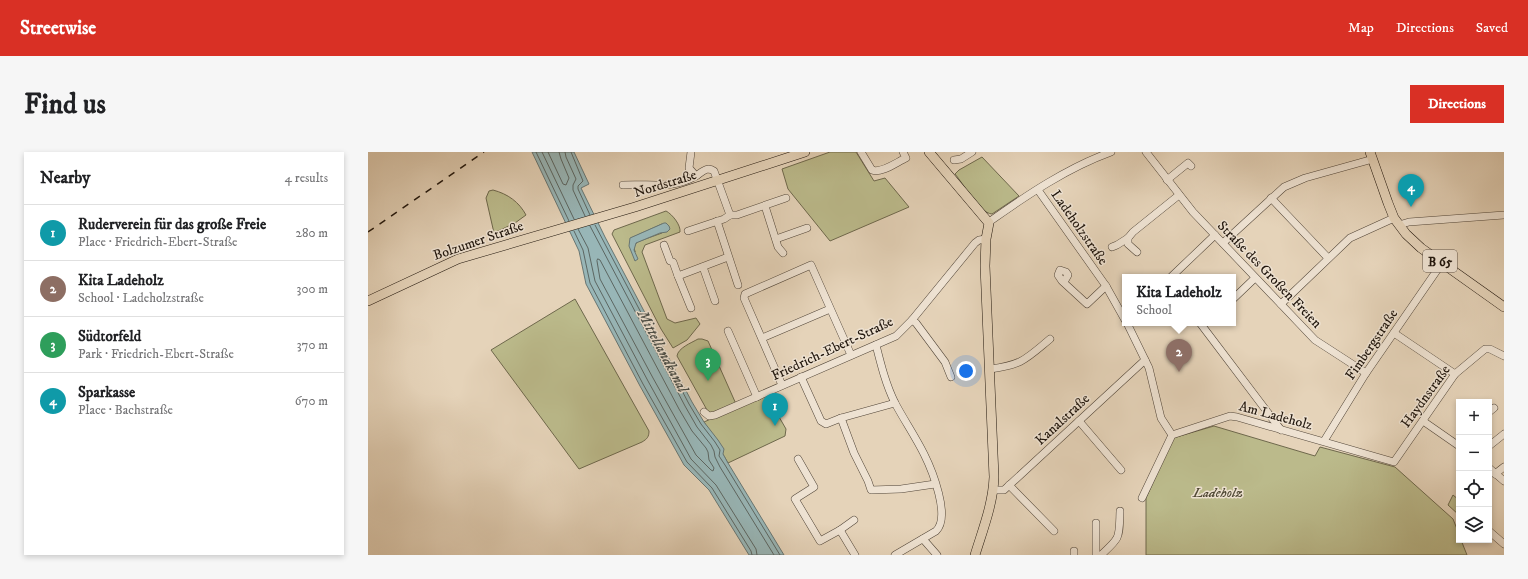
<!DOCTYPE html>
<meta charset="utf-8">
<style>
:root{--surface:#fff;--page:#f6f6f6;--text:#202124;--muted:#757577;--line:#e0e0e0;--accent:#d93025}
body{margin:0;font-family:"IM FELL DW Pica",serif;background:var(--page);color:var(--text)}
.controls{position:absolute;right:12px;bottom:12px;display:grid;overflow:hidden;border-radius:0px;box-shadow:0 2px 6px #0003}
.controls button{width:36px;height:36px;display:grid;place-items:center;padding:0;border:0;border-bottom:1px solid var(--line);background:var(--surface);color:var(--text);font:20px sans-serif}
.you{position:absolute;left:598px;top:219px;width:14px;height:14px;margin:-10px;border:3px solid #fff;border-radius:50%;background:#1a73e8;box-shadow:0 0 0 6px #1a73e833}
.badge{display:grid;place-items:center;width:26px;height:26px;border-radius:50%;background:var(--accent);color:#fff;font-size:13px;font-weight:700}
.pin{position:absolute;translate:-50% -33px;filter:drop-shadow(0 1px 2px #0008)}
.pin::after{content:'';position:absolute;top:21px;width:14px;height:12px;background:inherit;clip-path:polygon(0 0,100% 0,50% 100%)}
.popup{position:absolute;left:754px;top:122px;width:114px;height:52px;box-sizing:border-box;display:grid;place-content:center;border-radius:0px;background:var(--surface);filter:drop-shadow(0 1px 3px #0005);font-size:13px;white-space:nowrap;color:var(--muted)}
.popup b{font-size:15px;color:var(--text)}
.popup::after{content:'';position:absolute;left:50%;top:100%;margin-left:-8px;border:8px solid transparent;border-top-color:var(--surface)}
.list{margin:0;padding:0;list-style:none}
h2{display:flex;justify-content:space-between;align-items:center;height:52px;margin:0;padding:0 16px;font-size:17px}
h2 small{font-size:13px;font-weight:400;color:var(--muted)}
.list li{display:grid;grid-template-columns:26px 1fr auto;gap:12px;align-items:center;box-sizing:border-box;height:56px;padding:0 16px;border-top:1px solid var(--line)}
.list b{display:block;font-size:15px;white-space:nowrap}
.list p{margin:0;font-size:13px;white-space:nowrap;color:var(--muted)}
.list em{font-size:13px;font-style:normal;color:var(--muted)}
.icon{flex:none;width:22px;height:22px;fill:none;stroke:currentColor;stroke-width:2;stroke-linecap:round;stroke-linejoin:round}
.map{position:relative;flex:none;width:1136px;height:403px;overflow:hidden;border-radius:0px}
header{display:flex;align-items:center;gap:24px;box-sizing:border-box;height:56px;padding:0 20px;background:var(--accent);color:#fff}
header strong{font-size:19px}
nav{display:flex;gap:22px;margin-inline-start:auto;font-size:14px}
.intro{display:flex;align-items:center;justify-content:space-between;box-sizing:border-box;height:96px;padding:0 24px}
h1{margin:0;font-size:28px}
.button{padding:10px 18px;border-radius:0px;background:var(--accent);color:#fff;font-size:14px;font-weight:700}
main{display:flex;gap:24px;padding:0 24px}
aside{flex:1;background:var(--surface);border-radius:0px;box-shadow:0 2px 6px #0003}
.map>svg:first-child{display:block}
.green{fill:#bbba8b;stroke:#6e684c;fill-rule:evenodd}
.water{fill:#98b6b7;stroke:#687673}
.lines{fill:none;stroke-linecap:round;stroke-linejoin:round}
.shore{stroke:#5c6662;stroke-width:1}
.minor-casing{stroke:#514538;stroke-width:8}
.major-casing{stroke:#20160d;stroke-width:10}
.minor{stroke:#eee2d2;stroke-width:7}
.major{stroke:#e5d3b9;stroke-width:9}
.rail{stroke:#20160d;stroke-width:1.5;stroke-dasharray:7 7;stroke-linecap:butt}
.labels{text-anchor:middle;stroke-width:3;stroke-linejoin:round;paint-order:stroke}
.shield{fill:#eee2d2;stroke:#5e5348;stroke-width:1}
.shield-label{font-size:13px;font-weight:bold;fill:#20160d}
.street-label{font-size:14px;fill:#20160d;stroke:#eee2d2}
.park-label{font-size:14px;font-style:italic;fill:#4e4733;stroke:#eee2d2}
.water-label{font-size:15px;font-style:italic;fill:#4a4e48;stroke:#eee2d2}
</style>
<header>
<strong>Streetwise</strong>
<nav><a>Map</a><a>Directions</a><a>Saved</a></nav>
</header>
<div class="intro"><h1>Find us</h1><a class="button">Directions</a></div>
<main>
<aside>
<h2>Nearby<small>4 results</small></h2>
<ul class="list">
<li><span class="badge" style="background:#0f9aa8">1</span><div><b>Ruderverein für das große Freie</b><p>Place · Friedrich-Ebert-Straße</p></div><em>280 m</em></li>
<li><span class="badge" style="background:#8d6e63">2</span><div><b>Kita Ladeholz</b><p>School · Ladeholzstraße</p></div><em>300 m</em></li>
<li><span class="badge" style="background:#2e9e5b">3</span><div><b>Südtorfeld</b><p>Park · Friedrich-Ebert-Straße</p></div><em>370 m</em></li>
<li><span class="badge" style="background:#0f9aa8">4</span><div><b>Sparkasse</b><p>Place · Bachstraße</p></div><em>670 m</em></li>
</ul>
</aside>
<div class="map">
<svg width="1136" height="403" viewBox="0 0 1136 403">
<rect width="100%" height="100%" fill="#e5d3b9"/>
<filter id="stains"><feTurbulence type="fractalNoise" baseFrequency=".005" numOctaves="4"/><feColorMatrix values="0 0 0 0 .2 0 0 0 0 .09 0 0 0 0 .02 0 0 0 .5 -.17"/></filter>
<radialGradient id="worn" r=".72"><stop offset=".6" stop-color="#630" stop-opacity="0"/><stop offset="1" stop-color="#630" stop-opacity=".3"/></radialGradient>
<g class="green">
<path d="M 462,0 L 488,0 L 506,29 L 517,26 L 541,55 L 462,89 L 420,37 L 414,17 Z"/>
<path d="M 614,5 L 651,44 L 624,62 C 611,61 595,31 587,22 L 591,18 Z"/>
<path d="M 125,38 C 140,42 151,50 158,63 L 147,71 L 126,81 L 118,46 L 121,39 Z"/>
<path d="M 298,59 C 304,62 313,73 312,80 L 277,93 L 274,100 L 299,167 L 307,171 L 328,166 L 332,172 L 319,188 L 305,196 L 293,177 L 244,82 L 246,78 ZM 294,72 L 294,81 L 269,90 L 266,95 L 267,100 L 263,86 Z"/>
<path d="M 207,147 L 281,279 C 281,285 279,287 274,290 L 211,317 L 123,198 Z"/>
<path d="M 330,187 L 334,187 L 340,189 L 368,252 L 343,261 L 339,258 L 309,204 C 310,196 323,191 330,187 Z"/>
<path d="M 395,244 L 399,244 L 418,277 L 417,284 L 360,311 L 336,270 Z"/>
<path d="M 846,274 L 947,304 L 952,295 L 1027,315 L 1085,367 L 1091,382 L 1091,388 L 1093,388 L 1099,403 L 778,403 L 778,346 L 805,286 Z"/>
<path d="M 1085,343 L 1091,348 L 1091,363 L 1080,353 Z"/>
</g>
<g class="water">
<path d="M 164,0 L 206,0 L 221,32 L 213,36 L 237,85 L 324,250 L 336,270 L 350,288 L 356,297 L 355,302 L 360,311 L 416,403 L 381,403 L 341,338 L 316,313 L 272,234 L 218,132 L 211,99 Z"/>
<path d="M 296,71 L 298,71 L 301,74 L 302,77 L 299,80 L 292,81 L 268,91 L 266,98 L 270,107 L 267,109 L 261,94 L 262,86 Z"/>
</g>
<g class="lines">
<g class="shore">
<path d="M 168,0 L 201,69"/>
<path d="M 174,0 L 206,67"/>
<path d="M 180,0 L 195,32 L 198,33 L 201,26 L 193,7 L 191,0"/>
<path d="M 197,0 L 198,5 L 208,27 L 205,33 L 205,38 L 217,64"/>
<path d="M 203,0 L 215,29 L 210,34 L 210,37 L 222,63"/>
<path d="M 227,73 L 321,252 L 333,272 L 347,290 L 352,298 L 351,304 L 357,313 L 412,403"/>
<path d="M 222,74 L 317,254 L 329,275 L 343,293 L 346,299 L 347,305 L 352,315 L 406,403"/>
<path d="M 210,77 L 220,96 L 227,129 L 280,229 L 323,307 L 348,333 L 388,397 L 389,403"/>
<path d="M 206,79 L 215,98 L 222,131 L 275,232 L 319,310 L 344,336 L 383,399 L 384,403"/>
<path d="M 230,107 L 232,108 L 311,257 L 324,279 L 338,296 L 340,300 L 341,308 L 346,316 L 345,319 L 343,318 L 328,303 L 285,226 L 232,127 L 229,109 Z"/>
</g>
<g class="minor-casing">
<g id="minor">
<path d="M 323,0 L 321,16 L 328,24 C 334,20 339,14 346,19 L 362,63"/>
<path d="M 493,0 L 504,18 C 513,22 529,10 538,6 L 535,0"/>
<path d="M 778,0 L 825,60 L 947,188 L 998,221"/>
<path d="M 586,8 L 593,7 L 604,0"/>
<path d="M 799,28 L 820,11 L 823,14"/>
<path d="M 255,33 C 282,31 303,38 328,24"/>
<path d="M 670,38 L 738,134 L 757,168"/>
<path d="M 903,46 L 960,106"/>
<path d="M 397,54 L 410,95 L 415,101"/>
<path d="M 362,63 L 369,63 L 418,46"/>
<path d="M 349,69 L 370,133"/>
<path d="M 621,70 C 659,43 699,16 743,0"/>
<path d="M 1031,73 L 1041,70 L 1136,63"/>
<path d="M 320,79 L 356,67 L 362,63"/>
<path d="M 408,87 L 439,76"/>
<path d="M 855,91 L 916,35 L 937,26 L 1005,7"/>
<path d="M 296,93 L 302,109 L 305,110 L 310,124 L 360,105"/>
<path d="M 744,95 L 749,93 L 760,86"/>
<path d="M 769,100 L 760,92 L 760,86 L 765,80 L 811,43"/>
<path d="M 335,115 L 347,149"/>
<path d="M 310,124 L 323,156"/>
<path d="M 803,125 L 847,83"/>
<path d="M 696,130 L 700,123 L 698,120 L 692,118 L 690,123 L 694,129 L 719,152 L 738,134"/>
<path d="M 865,147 L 887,126"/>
<path d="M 913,152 L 982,86 L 1026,66"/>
<path d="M 544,168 L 548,171 L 577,210 L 583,225"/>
<path d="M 759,171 L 781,216 L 793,266 L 804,283"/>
<path d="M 832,171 L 913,278"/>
<path d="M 360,179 L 389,245"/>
<path d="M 1026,181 L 1087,222"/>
<path d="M 394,186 L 462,157"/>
<path d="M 508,193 C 513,213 518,233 527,251 C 536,268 547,284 556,302 C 564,318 583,365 568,379 L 527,403"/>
<path d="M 622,217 C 654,213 658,207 682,187"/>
<path d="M 433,225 L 453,269 L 458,272 L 473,266 L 527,251"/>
<path d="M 414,233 L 376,146 L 377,142 L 443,113 L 483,203"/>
<path d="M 336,260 L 341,264 L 347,263 L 528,184 L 544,168 L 607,91 L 611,88 L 618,87"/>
<path d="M 1121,260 L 1126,256"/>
<path d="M 473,266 L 486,301 L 500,329 L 503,338 L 533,337 L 567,332"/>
<path d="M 711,269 L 753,318"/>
<path d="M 1055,269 L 1091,294"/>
<path d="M 956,289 L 998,221 L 1074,111"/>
<path d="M 1121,294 L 1136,282"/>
<path d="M 430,307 L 446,335 L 427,347 L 452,389 L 472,378 L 487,403"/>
<path d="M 1121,316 L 1136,329"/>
<path d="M 1127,322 L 1136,315"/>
<path d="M 641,333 L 686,379"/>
<path d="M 625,338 L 636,338 L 777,208"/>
<path d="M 774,346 L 804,283 L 862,264 L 869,265 L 1026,310 L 1087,222 L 1117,197 L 1122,197 L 1136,204"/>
<path d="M 728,371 L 728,403"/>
<path d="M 472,378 L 486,368"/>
<path d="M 1121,379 L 1136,392"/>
<path d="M 555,387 L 569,403"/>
<path d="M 706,399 L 706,403"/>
<path d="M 733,403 C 753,385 751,386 752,359"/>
</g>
</g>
<g class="major-casing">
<g id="major">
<path d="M 561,0 L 621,71 L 618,87 L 617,114 L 626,325 C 625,352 615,377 607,403"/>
<path d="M 1002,0 L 1020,51 L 1026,66 L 1038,82 L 1053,96 L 1136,155"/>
<path d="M 0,149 L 90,107 L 267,55 L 437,0"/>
</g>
</g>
<use href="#minor" class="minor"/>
<use href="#major" class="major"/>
<path class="rail" d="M 0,80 L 116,0"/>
</g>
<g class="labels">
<rect class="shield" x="1055" y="98" width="34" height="22" rx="3"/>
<g class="shield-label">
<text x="1072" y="114">B 65</text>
</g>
<g class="street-label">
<text transform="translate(297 31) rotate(-17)" y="5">Nordstraße</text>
<text transform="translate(712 75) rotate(55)" y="5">Ladeholzstraße</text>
<text transform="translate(110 88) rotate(-19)" y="5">Bolzumer Straße</text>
<text transform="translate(902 122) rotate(46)" y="5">Straße des Großen Freien</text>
<text transform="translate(1003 192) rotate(-56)" y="5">Fimbergstraße</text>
<text transform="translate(464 196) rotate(-25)" y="5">Friedrich-Ebert-Straße</text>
<text transform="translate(1057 244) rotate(-54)" y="5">Haydnstraße</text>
<text transform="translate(908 263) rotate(15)" y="5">Am Ladeholz</text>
<text transform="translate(694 267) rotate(-43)" y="5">Kanalstraße</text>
</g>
<g class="park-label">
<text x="850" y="345">Ladeholz</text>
</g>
<g class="water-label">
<text transform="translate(295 199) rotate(62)" y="5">Mittellandkanal</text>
</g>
</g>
<rect width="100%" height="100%" filter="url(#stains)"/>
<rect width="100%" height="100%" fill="url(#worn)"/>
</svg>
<div class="controls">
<button>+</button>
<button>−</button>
<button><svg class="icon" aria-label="locate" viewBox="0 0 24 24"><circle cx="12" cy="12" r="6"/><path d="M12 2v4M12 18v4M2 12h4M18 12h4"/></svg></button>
<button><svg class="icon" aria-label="layers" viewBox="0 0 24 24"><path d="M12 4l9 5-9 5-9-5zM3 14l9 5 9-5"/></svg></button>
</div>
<div class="you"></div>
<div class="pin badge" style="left:407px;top:274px;background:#0f9aa8">1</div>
<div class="pin badge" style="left:811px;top:220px;background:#8d6e63">2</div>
<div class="popup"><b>Kita Ladeholz</b>School</div>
<div class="pin badge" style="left:340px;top:229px;background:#2e9e5b">3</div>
<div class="pin badge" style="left:1043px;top:55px;background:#0f9aa8">4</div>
</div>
</main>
